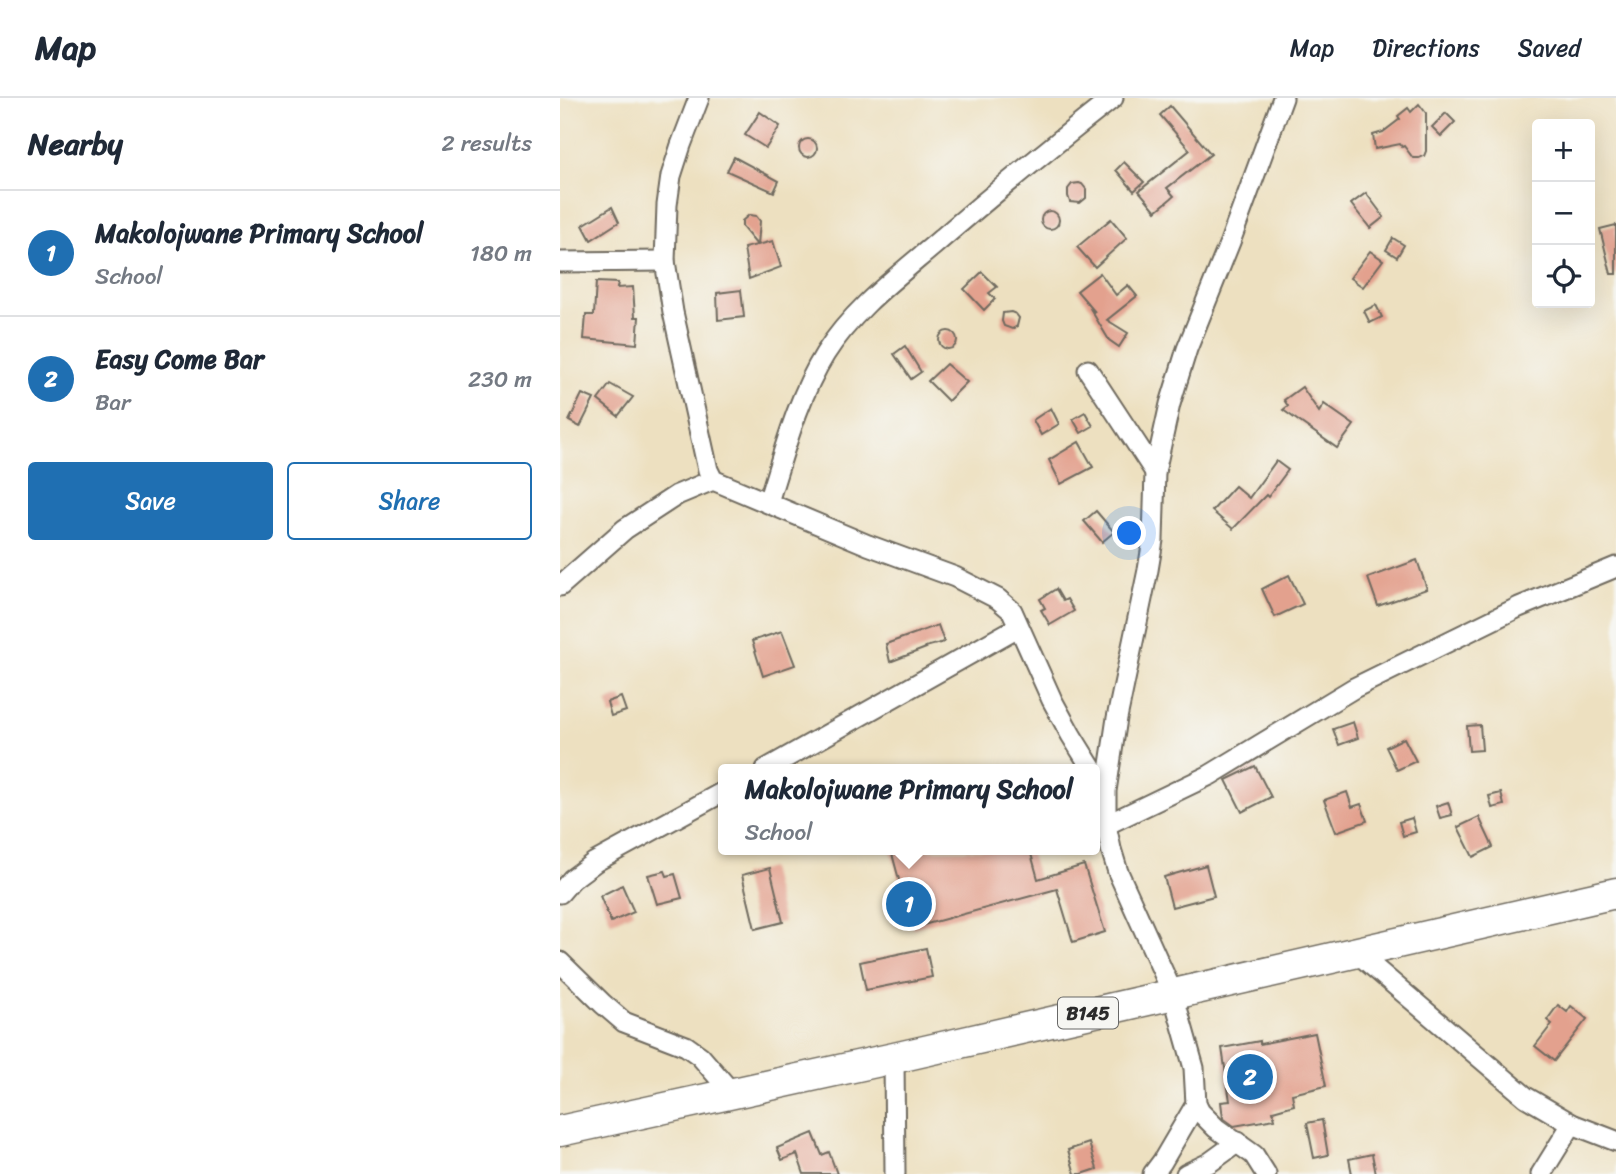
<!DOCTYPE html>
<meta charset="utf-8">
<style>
:root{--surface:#fff;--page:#f6f6f7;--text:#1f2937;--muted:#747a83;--line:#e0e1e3;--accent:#1f6fb2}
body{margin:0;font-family:Sriracha,sans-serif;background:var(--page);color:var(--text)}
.controls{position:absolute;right:21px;top:21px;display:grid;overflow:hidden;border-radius:7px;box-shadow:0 7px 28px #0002}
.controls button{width:63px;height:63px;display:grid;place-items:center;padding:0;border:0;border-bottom:2px solid var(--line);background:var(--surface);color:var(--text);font:35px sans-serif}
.you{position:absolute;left:570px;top:436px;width:24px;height:24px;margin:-18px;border:5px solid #fff;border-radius:50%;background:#1a73e8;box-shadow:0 0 0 10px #1a73e833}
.badge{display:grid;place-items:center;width:46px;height:46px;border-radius:50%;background:var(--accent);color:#fff;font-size:23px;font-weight:700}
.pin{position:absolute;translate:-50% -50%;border:4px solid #fff;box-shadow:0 2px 7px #0006}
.popup{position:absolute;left:158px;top:666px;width:382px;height:91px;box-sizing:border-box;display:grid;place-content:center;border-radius:7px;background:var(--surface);filter:drop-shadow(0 2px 5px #0005);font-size:23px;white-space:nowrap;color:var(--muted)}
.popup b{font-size:26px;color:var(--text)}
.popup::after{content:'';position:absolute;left:50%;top:100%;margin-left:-14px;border:14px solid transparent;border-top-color:var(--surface)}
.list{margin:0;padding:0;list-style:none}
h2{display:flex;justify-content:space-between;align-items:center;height:91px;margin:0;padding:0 28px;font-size:30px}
h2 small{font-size:23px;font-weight:400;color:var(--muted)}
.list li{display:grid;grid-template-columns:46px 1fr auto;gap:21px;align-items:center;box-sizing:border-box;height:126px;padding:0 28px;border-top:2px solid var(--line)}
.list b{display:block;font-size:26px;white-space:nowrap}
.list p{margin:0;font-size:23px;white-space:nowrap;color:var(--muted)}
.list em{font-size:23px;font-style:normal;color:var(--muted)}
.actions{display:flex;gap:14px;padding:21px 28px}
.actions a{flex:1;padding:16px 0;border:2px solid var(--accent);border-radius:7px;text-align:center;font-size:24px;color:var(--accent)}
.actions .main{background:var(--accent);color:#fff}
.icon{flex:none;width:38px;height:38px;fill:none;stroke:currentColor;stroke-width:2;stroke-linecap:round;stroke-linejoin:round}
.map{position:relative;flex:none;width:1056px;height:1076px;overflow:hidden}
header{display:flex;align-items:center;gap:42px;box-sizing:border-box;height:98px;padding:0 35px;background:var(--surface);border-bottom:2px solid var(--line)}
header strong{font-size:33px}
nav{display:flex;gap:38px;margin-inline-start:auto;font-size:24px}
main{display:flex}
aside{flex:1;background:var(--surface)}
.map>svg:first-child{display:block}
.building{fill:#e3a18e}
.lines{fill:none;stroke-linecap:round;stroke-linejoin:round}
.minor-casing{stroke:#6f6a5f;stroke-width:23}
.primary-casing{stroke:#6f6a5f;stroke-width:33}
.minor{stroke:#fff;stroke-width:19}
.primary{stroke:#fff;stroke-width:30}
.labels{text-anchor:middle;stroke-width:7;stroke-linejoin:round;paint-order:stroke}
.shield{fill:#f6f6f2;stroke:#686867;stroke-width:2}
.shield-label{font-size:19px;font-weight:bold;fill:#2b2b2b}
</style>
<header>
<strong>Map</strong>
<nav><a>Map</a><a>Directions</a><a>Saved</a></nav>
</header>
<main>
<aside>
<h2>Nearby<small>2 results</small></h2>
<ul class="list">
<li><span class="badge">1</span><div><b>Makolojwane Primary School</b><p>School</p></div><em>180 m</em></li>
<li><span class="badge">2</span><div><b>Easy Come Bar</b><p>Bar</p></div><em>230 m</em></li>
</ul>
<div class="actions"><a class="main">Save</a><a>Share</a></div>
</aside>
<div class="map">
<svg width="1056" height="1076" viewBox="0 0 1056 1076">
<rect width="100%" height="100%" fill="#f6f6f2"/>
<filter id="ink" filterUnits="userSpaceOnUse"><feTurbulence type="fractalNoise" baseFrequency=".0143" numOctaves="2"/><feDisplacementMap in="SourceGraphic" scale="14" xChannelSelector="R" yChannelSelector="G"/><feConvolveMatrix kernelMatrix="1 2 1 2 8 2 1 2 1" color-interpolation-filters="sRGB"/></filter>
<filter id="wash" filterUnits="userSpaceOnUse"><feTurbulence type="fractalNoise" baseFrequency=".00686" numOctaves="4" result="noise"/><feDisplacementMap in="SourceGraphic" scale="28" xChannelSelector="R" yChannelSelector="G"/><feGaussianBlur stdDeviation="1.57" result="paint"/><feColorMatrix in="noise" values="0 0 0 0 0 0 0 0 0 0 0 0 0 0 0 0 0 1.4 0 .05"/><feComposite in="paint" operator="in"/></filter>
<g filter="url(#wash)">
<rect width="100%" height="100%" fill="#ede0c0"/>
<g id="blocks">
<g class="building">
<path d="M 859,6 L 866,15 L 866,53 L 864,58 L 859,60 L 853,60 L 844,48 L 842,49 L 840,46 L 815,51 L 813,37 L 823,34 L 840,21 L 838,18 L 848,10 L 851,14 Z"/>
<path d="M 610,8 L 651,56 L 607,90 L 614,98 L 596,113 L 579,93 L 630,52 L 600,17 Z"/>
<path d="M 200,14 L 220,28 L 206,50 L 185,37 Z"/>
<path d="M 886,15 L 895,24 L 881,38 L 872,29 Z"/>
<circle cx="248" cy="50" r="9"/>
<path d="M 174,59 L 219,83 L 214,94 L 167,73 Z"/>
<path d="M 564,64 L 584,84 L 574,93 L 556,72 Z"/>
<path d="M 519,85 L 522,86 L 526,91 L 526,100 L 520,105 L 510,104 L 508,98 L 508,91 L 512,86 Z"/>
<path d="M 806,95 L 824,119 L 810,130 L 791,106 Z"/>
<path d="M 52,109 L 59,124 L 31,142 L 23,127 Z"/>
<circle cx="490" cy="122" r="9"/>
<path d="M 189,117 L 196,118 L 200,123 L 198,147 L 213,143 L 221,169 L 189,181 L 184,150 L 197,147 L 182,129 L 182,123 Z"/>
<path d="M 551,121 L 567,140 L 535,169 L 517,149 Z"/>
<path d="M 1056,127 L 1056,176 L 1051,176 L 1040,131 Z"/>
<path d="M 833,140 L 844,147 L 837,159 L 826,152 Z"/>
<path d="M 810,153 L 823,162 L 803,189 L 790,180 Z"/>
<path d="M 422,174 L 437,189 L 429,195 L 435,201 L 424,212 L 404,191 Z"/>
<path d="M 540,175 L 556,197 L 568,187 L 577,198 L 547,222 L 568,235 L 559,249 L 549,242 L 531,212 L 535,214 L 517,193 Z"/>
<path d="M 36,184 L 58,185 L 57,190 L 73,189 L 75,219 L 79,219 L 77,246 L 24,241 L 26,217 L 34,217 Z"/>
<path d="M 181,192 L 184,219 L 158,222 L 157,195 Z"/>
<path d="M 816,207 L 822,219 L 810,225 L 804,213 Z"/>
<path d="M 443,215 L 451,214 L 456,216 L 459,220 L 457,228 L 452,231 L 444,228 L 442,223 Z"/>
<circle cx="388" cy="242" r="9"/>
<path d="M 345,248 L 361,274 L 351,281 L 334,256 Z"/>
<path d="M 386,266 L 407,284 L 388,303 L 368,283 Z"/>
<path d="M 50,286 L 73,299 L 58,318 L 38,302 Z"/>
<path d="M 742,289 L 759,314 L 764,306 L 794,327 L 777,350 L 723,312 L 728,308 L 724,302 Z"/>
<path d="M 22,296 L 34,301 L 20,329 L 9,323 Z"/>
<path d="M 491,310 L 499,326 L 481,337 L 473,322 Z"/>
<path d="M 525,314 L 533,328 L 521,335 L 513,321 Z"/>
<path d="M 519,344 L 533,369 L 501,386 L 489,362 Z"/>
<path d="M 716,363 L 728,372 L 708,399 L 706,397 L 673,431 L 652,413 L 675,388 L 689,400 Z"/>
<path d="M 536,413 L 554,434 L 542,444 L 524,423 Z"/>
<path d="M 857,462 L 867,491 L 818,508 L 808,480 Z"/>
<path d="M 729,477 L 743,506 L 715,519 L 702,491 Z"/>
<path d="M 496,491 L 503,503 L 507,501 L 514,513 L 490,527 L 481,512 L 485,510 L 480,501 Z"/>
<path d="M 378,527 L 384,544 L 365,549 L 366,550 L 330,564 L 326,546 Z"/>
<path d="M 222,533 L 235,567 L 203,578 L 192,543 Z"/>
<path d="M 61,599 L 66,613 L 51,618 L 47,604 Z"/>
<path d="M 793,624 L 798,640 L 779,647 L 773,631 Z"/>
<path d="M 920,627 L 922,652 L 909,653 L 907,628 Z"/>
<path d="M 844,640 L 856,663 L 837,672 L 826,649 Z"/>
<path d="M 695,668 L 711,699 L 682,714 L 666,682 Z"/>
<path d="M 787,694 L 792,709 L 801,706 L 807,723 L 776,734 L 764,702 Z"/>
<path d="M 941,695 L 944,707 L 932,710 L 929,698 Z"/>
<path d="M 888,704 L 892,717 L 880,720 L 876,708 Z"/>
<path d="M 919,719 L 933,749 L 913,759 L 898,729 Z"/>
<path d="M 852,720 L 856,734 L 843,738 L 839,724 Z"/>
<path d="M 331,752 L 470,752 L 478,781 L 524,767 L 545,834 L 513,844 L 497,791 L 352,830 Z"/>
<path d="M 646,767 L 654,798 L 612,809 L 604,779 Z"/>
<path d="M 210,770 L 223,824 L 195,831 L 182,777 Z"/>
<path d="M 105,773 L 107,778 L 115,776 L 122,800 L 97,806 L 88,777 Z"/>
<path d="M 62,787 L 74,814 L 51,824 L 40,798 Z"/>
<path d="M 366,850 L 372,879 L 306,892 L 300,864 Z"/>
<path d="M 998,907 L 1007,914 L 1011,908 L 1027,921 L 994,963 L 975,948 L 992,926 L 987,922 Z"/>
<path d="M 755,935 L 766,988 L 732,996 L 734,1007 L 713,1013 L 715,1021 L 674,1028 L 663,1020 L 661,1004 L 670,1003 L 662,950 L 700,943 L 700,946 Z"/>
<path d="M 762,1022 L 768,1057 L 754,1060 L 747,1025 Z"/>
<path d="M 253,1035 L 262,1057 L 269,1054 L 277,1076 L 244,1076 L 237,1056 L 222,1062 L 217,1050 Z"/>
<path d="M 529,1045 L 537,1071 L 522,1076 L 515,1076 L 508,1052 Z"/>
<path d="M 812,1056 L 816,1076 L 792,1076 L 789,1061 Z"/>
</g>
</g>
</g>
<g filter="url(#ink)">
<use href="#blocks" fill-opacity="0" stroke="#6f6a5f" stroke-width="2"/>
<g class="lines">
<g class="minor-casing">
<g id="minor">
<path d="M 139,0 L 121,47 L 111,78 L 107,107 L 105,163 L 113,214 L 148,372 L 153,382 L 308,447 L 395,479 L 438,501 L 452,513 L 492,602 L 511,637 L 532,671"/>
<path d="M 0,164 L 105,163"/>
<path d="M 528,272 L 595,374"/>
<path d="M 208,404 C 224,354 237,301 265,256 C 292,213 334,181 373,148 C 432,97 492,48 553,0"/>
<path d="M 0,488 L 65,431 L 117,397 L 153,382"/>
<path d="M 206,671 L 458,529"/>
<path d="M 546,727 L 650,677 L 794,590 L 959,509 L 1056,469"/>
<path d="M 0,795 L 12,781 L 35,764 L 163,694"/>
<path d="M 796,854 L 966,999 L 1012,1026 L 1056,1043"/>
<path d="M 0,864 L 43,906 L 64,924 L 126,948 L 140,958 L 172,995"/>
<path d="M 334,960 L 335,1076"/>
<path d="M 593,1076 L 602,1064 L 636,1006"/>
<path d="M 626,1076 L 649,1065 L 678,1044"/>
<path d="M 706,1076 L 694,1057 L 656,1030 L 640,1014 L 636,1006 L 634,970 L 613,896 L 558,774 L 551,751 L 546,727 L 546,693 L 557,620 L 588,472 L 593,442 L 595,374 L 610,306 L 627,251 L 670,144 L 723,0"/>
<path d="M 981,1076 L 1012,1026"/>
</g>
</g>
<g class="primary-casing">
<path id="primary" d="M 0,1033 L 334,960 L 1056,795"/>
</g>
<use href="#minor" class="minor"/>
<use href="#primary" class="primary"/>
</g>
</g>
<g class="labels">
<rect class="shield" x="498" y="899.5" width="60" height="31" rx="5"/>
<g class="shield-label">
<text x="528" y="922">B145</text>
</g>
</g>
</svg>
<div class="controls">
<button>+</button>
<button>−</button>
<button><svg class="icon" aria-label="locate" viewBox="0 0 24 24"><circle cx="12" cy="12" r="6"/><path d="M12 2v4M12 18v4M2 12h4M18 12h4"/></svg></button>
</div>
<div class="you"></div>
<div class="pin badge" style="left:349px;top:806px">1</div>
<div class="popup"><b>Makolojwane Primary School</b>School</div>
<div class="pin badge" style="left:690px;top:979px">2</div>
</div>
</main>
